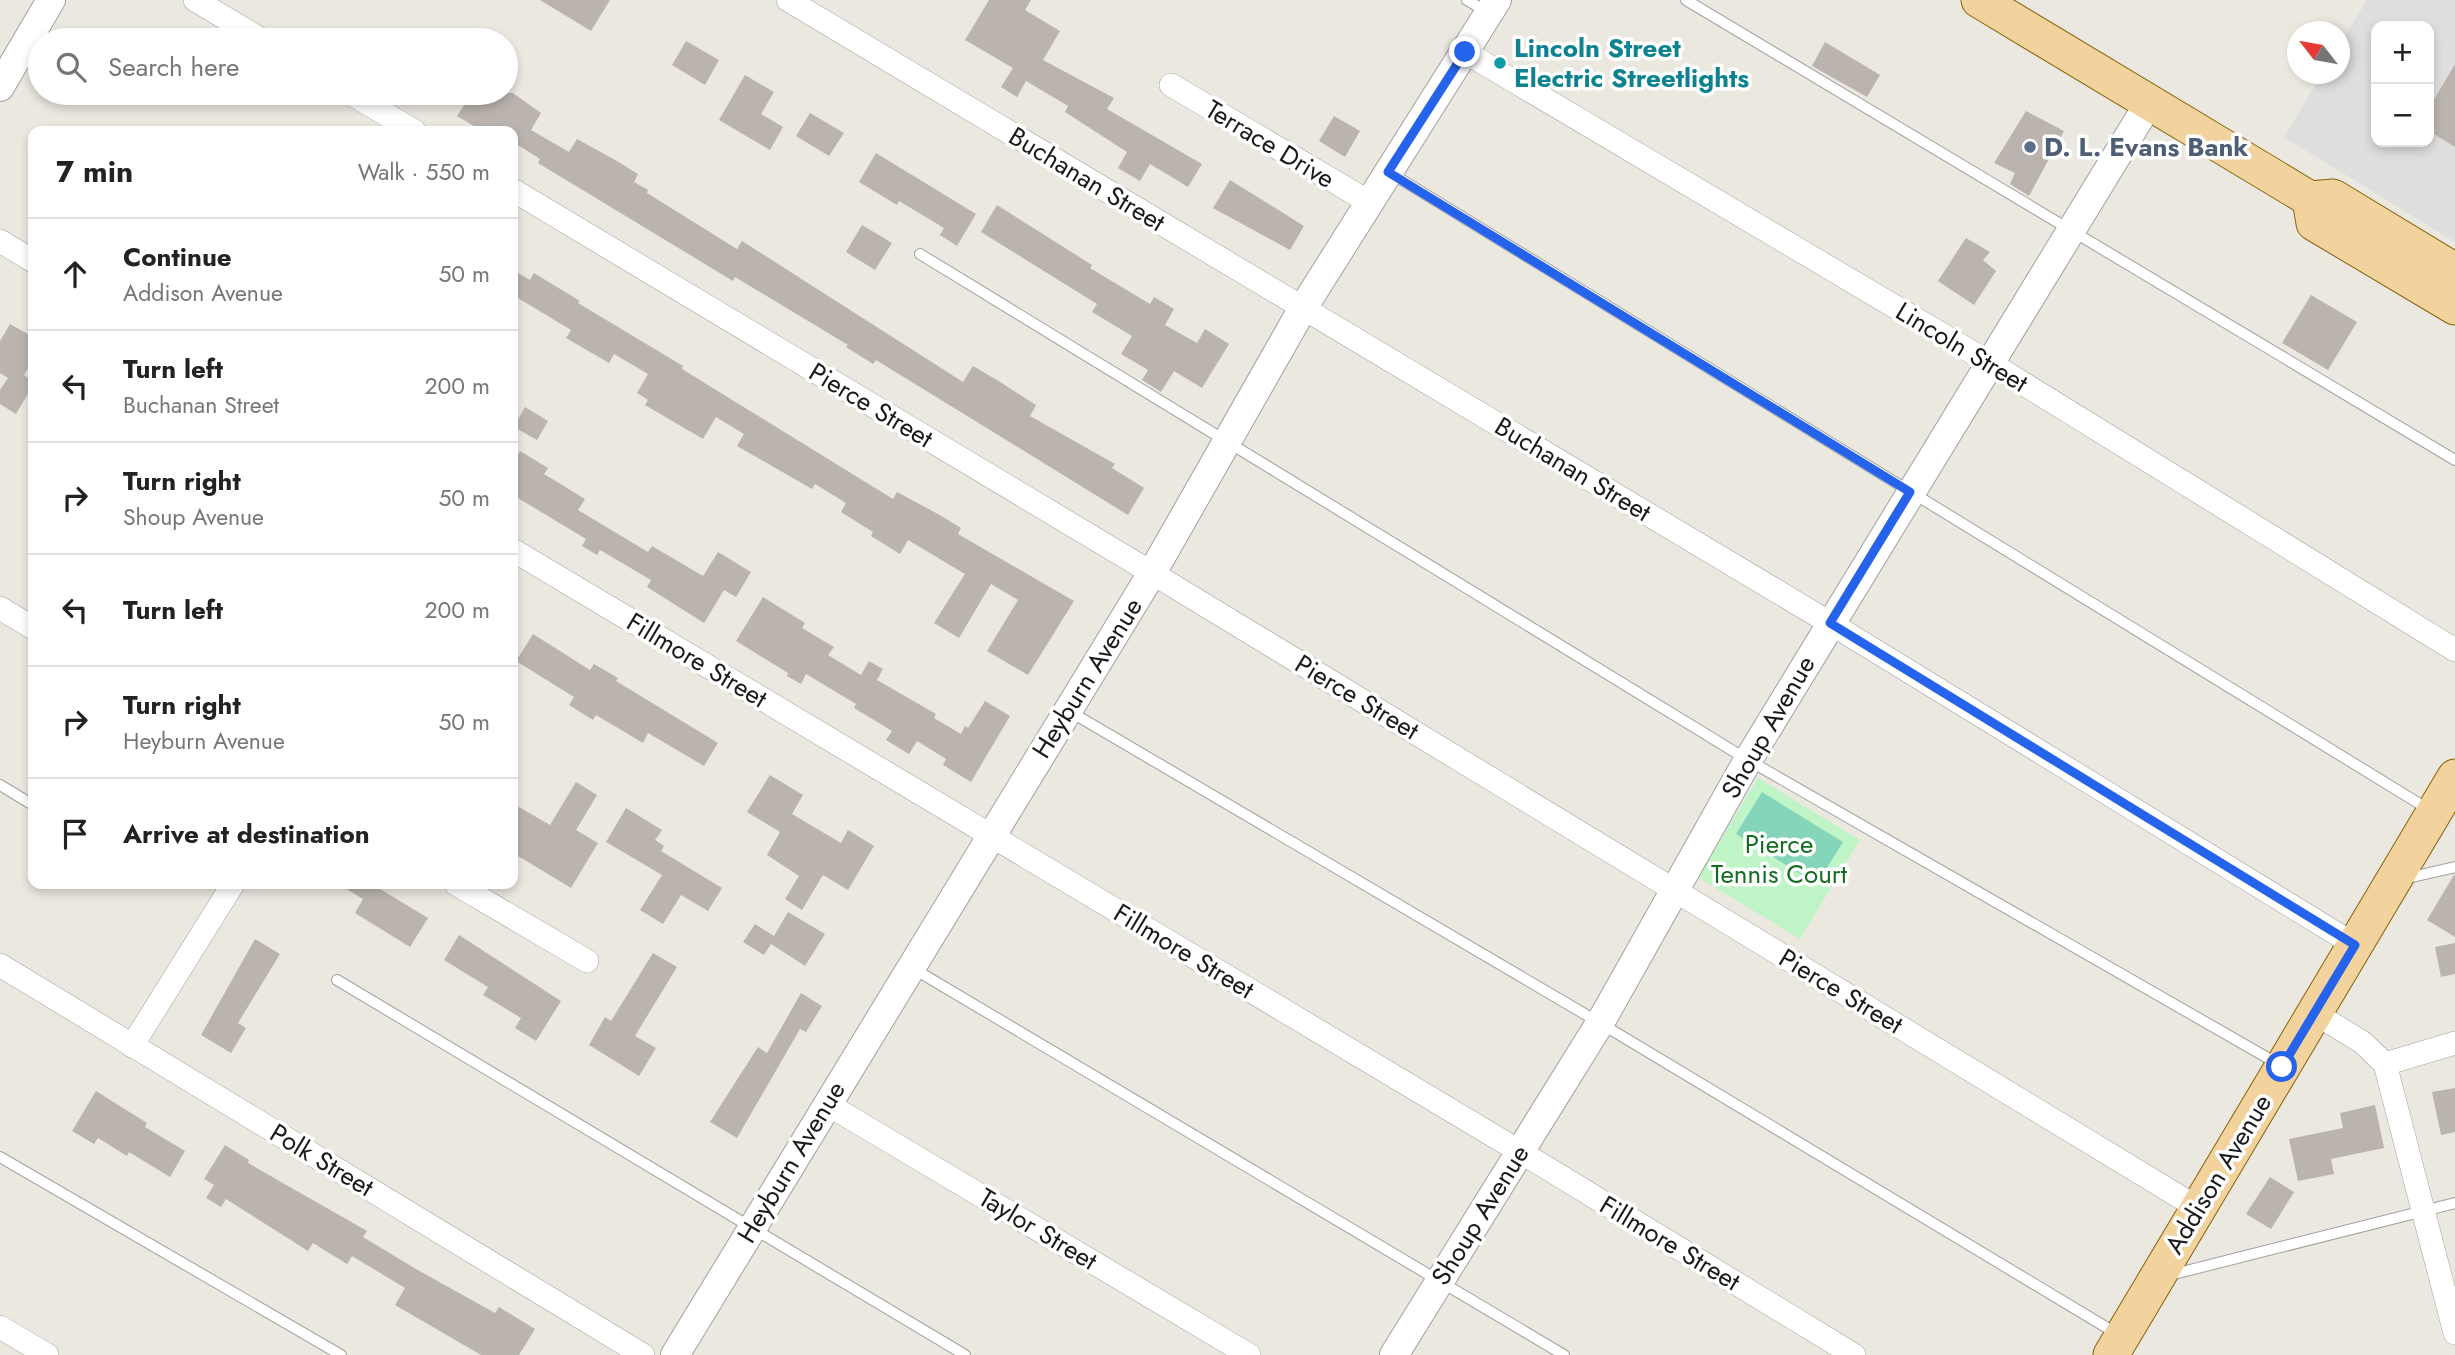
<!DOCTYPE html>
<meta charset="utf-8">
<style>
:root{--surface:#fff;--page:#f6f6f6;--text:#222;--muted:#767676;--line:#e0e0e0}
body{margin:0;font-family:Jost,sans-serif;background:var(--page);color:var(--text)}
.controls{position:absolute;right:21px;top:21px;display:grid;overflow:hidden;border-radius:14px;box-shadow:0 4px 10px #0003}
.controls button{width:63px;height:63px;display:grid;place-items:center;padding:0;border:0;border-bottom:2px solid var(--line);background:var(--surface);color:var(--text);font:35px sans-serif}
.compass{position:absolute;left:2287px;top:21px;width:63px;height:63px;border-radius:50%;background:var(--surface);box-shadow:0 4px 10px #0003;rotate:301deg}
.stop{position:absolute;width:21px;height:21px;margin:-16px;border:5px solid #2563eb;border-radius:50%;background:#fff}
.stop.end{background:#2563eb;border-color:#fff;box-shadow:0 2px 7px #0008}
.list{margin:0;padding:0;list-style:none}
h2{display:flex;justify-content:space-between;align-items:center;height:91px;margin:0;padding:0 28px;font-size:30px}
h2 small{font-size:23px;font-weight:400;color:var(--muted)}
.list li{display:grid;grid-template-columns:46px 1fr auto;gap:21px;align-items:center;box-sizing:border-box;height:112px;padding:0 28px;border-top:2px solid var(--line)}
.list b{display:block;font-size:26px;white-space:nowrap}
.list p{margin:0;font-size:23px;white-space:nowrap;color:var(--muted)}
.list em{font-size:23px;font-style:normal;color:var(--muted)}
.icon{flex:none;width:38px;height:38px;fill:none;stroke:currentColor;stroke-width:2;stroke-linecap:round;stroke-linejoin:round}
.map{position:relative;flex:none;width:2455px;height:1355px;overflow:hidden}
.search{position:absolute;background:var(--surface);box-shadow:0 4px 10px #0003;left:28px;top:28px;width:490px;height:77px;display:flex;align-items:center;gap:18px;box-sizing:border-box;padding:0 24px;border-radius:38px;color:var(--muted);font-size:26px}
.panel{position:absolute;background:var(--surface);box-shadow:0 4px 10px #0003;left:28px;top:126px;width:490px;height:763px;border-radius:14px}
.map>svg:first-child{display:block}
.park{fill:#bff4c6}
.pitch{fill:#84d5ba}
.parking{fill:#dedede}
.building{fill:#bbb4ae}
.lines{fill:none;stroke-linecap:round;stroke-linejoin:round}
.service-casing{stroke:#a1a1a1;stroke-width:12}
.minor-casing{stroke:#a1a1a1;stroke-width:24}
.tertiary-casing{stroke:#a1a1a1;stroke-width:30}
.primary-casing{stroke:#85630c;stroke-width:37}
.service{stroke:#fff;stroke-width:10}
.minor{stroke:#fff;stroke-width:23}
.tertiary{stroke:#fff;stroke-width:28}
.primary{stroke:#f3d39d;stroke-width:35}
.route{stroke:#2563eb;stroke-width:9}
.culture-dot{fill:#0f9aa8;stroke:#fff;stroke-width:2.5}
.service-dot{fill:#5c6f8a;stroke:#fff;stroke-width:2.5}
.labels{text-anchor:middle;stroke-width:7;stroke-linejoin:round;paint-order:stroke}
.culture-label{font-size:26px;font-weight:bold;fill:#0d838f;stroke:#fff;text-anchor:start}
.street-label{font-size:26px;fill:#1a1a1a;stroke:#fff}
.service-label{font-size:26px;font-weight:bold;fill:#4e5e75;stroke:#fff;text-anchor:start}
.park-label{font-size:26px;fill:#136d20;stroke:#fff}
</style>
<div class="map">
<svg width="2455" height="1355" viewBox="0 0 2455 1355">
<rect width="100%" height="100%" fill="#ebe8e0"/>
<path class="park" d="M 1758,778 L 1860,840 L 1800,939 L 1698,877 Z"/>
<path class="pitch" d="M 1762,792 L 1843,842 L 1817,884 L 1736,834 Z"/>
<path class="parking" d="M 2367,0 L 2455,0 L 2455,64 L 2429,108 L 2429,26 L 2376,26 L 2376,142 L 2429,142 L 2429,131 L 2455,147 L 2455,242 L 2284,137 L 2322,74 L 2340,74 L 2340,45 Z"/>
<g class="building">
<path d="M 540,0 L 610,0 L 591,31 Z"/>
<path d="M 989,0 L 1031,0 L 1025,10 L 1060,31 L 1043,60 L 1114,98 L 1107,109 L 1202,164 L 1188,187 L 1150,164 L 1140,181 L 1118,168 L 1127,152 L 1065,112 L 1068,106 L 1026,81 L 1017,97 L 1001,87 L 1013,68 L 965,40 Z"/>
<path d="M 686,41 L 719,60 L 705,85 L 672,65 Z"/>
<path d="M 1825,42 L 1880,75 L 1867,97 L 1812,66 Z"/>
<path d="M 2455,64 L 2455,147 L 2429,131 L 2429,108 Z"/>
<path d="M 745,75 L 774,92 L 761,114 L 783,127 L 770,150 L 719,120 Z"/>
<path d="M 472,93 L 513,93 L 541,113 L 531,130 L 569,152 L 577,139 L 617,161 L 638,174 L 634,182 L 648,190 L 647,193 L 737,249 L 742,241 L 963,382 L 973,366 L 997,380 L 1036,405 L 1030,416 L 1115,464 L 1112,468 L 1144,488 L 1128,515 L 876,360 L 873,364 L 846,347 L 848,345 L 735,277 L 733,281 L 538,163 L 540,159 L 513,142 L 513,131 L 482,131 L 457,116 Z"/>
<path d="M 2026,111 L 2064,131 L 2029,196 L 2010,184 L 2015,173 L 1994,163 Z"/>
<path d="M 810,113 L 844,133 L 829,156 L 796,136 Z"/>
<path d="M 1334,116 L 1360,131 L 1345,157 L 1319,141 Z"/>
<path d="M 876,153 L 976,214 L 957,246 L 940,235 L 944,228 L 899,201 L 897,205 L 859,182 Z"/>
<path d="M 1230,180 L 1304,226 L 1290,250 L 1213,208 Z"/>
<path d="M 997,205 L 1092,265 L 1090,268 L 1150,304 L 1154,297 L 1174,309 L 1165,325 L 1197,343 L 1205,329 L 1229,344 L 1202,388 L 1174,371 L 1161,392 L 1142,380 L 1148,370 L 1121,354 L 1132,336 L 1092,312 L 1097,304 L 981,232 Z"/>
<path d="M 862,225 L 892,243 L 875,270 L 846,252 Z"/>
<path d="M 1966,238 L 1990,252 L 1983,260 L 1996,271 L 1974,305 L 1938,281 Z"/>
<path d="M 513,270 L 530,280 L 534,273 L 580,301 L 578,303 L 683,366 L 682,369 L 893,499 L 897,492 L 938,514 L 961,528 L 958,534 L 1074,601 L 1028,675 L 987,651 L 1018,600 L 991,584 L 959,638 L 934,623 L 965,574 L 908,540 L 900,554 L 871,536 L 873,532 L 841,512 L 846,503 L 815,484 L 812,489 L 737,446 L 744,434 L 716,417 L 703,439 L 645,405 L 648,400 L 637,393 L 648,374 L 614,354 L 609,363 L 566,338 L 571,330 L 513,295 Z"/>
<path d="M 2311,295 L 2357,322 L 2328,370 L 2282,343 Z"/>
<path d="M 10,324 L 33,337 L 33,360 L 24,375 L 33,381 L 33,385 L 16,414 L 0,404 L 0,390 L 8,378 L 0,373 L 0,341 Z"/>
<path d="M 525,407 L 548,421 L 537,440 L 514,427 Z"/>
<path d="M 520,451 L 548,468 L 544,474 L 585,499 L 578,510 L 648,552 L 652,546 L 703,576 L 718,552 L 751,572 L 736,597 L 724,590 L 704,623 L 647,587 L 651,580 L 600,550 L 597,555 L 582,546 L 586,539 L 513,495 L 513,463 Z"/>
<path d="M 763,597 L 805,623 L 802,628 L 834,647 L 828,655 L 861,675 L 869,661 L 883,669 L 877,680 L 936,714 L 934,718 L 961,734 L 965,726 L 968,728 L 985,701 L 1010,716 L 971,782 L 943,765 L 946,759 L 917,741 L 909,754 L 886,740 L 892,731 L 854,708 L 856,704 L 806,674 L 801,684 L 787,676 L 788,673 L 736,641 Z"/>
<path d="M 533,634 L 590,670 L 594,664 L 618,678 L 616,681 L 718,743 L 704,766 L 648,733 L 643,743 L 596,715 L 593,720 L 569,705 L 574,697 L 516,661 Z"/>
<path d="M 770,775 L 803,795 L 792,814 L 841,843 L 848,830 L 874,846 L 848,890 L 823,875 L 802,910 L 785,899 L 799,876 L 767,855 L 780,832 L 747,812 Z"/>
<path d="M 576,782 L 597,795 L 576,830 L 598,843 L 571,888 L 513,853 L 513,817 L 519,807 L 550,825 Z"/>
<path d="M 626,808 L 662,830 L 655,840 L 664,846 L 661,851 L 722,888 L 708,911 L 681,895 L 663,924 L 640,910 L 662,875 L 606,842 Z"/>
<path d="M 2454,875 L 2455,875 L 2455,937 L 2427,920 Z"/>
<path d="M 338,884 L 372,884 L 428,918 L 410,947 L 355,913 L 363,899 Z"/>
<path d="M 788,912 L 825,934 L 805,966 L 771,944 L 764,955 L 743,942 L 755,924 L 774,936 Z"/>
<path d="M 459,935 L 561,1001 L 536,1041 L 515,1028 L 521,1018 L 483,995 L 488,987 L 444,960 Z"/>
<path d="M 255,939 L 280,954 L 238,1023 L 246,1028 L 231,1053 L 201,1035 Z"/>
<path d="M 2455,943 L 2455,974 L 2441,977 L 2435,947 Z"/>
<path d="M 653,953 L 677,967 L 635,1036 L 656,1048 L 639,1076 L 589,1045 L 605,1017 L 611,1021 Z"/>
<path d="M 801,993 L 822,1006 L 806,1032 L 800,1029 L 737,1138 L 710,1122 L 758,1047 L 767,1053 Z"/>
<path d="M 2455,1088 L 2455,1132 L 2441,1135 L 2432,1092 Z"/>
<path d="M 96,1091 L 147,1123 L 145,1127 L 185,1151 L 170,1177 L 129,1152 L 127,1156 L 98,1138 L 94,1144 L 72,1131 Z"/>
<path d="M 2375,1105 L 2384,1148 L 2331,1159 L 2334,1174 L 2298,1181 L 2289,1139 L 2343,1128 L 2340,1113 Z"/>
<path d="M 225,1145 L 249,1160 L 248,1163 L 367,1231 L 363,1237 L 416,1269 L 495,1313 L 499,1307 L 535,1329 L 519,1355 L 481,1355 L 395,1305 L 405,1288 L 352,1256 L 347,1264 L 313,1243 L 308,1251 L 226,1199 L 221,1207 L 206,1198 L 214,1185 L 204,1179 Z"/>
<path d="M 2270,1177 L 2294,1192 L 2271,1229 L 2246,1214 Z"/>
</g>
<g class="lines">
<g class="service-casing">
<g id="service">
<path d="M 1467,0 L 1489,13"/>
<path d="M 1686,0 L 2455,460"/>
<path d="M 1389,172 L 2428,809"/>
<path d="M 920,254 L 1748,760 L 2280,1065"/>
<path d="M 1069,711 L 1600,1023 L 2119,1335"/>
<path d="M 0,785 L 33,805"/>
<path d="M 2403,879 L 2455,867"/>
<path d="M 914,969 L 1564,1355"/>
<path d="M 337,980 L 965,1355"/>
<path d="M 0,1157 L 341,1355"/>
<path d="M 2166,1276 L 2455,1203"/>
</g>
</g>
<g class="minor-casing">
<g id="minor">
<path d="M 195,0 L 262,40"/>
<path d="M 788,0 L 1830,623 L 2355,945"/>
<path d="M 1465,52 L 1990,363 L 2455,650"/>
<path d="M 1171,85 L 1369,202"/>
<path d="M 350,93 L 414,131"/>
<path d="M 513,190 L 1152,573 L 2198,1208"/>
<path d="M 0,241 L 33,261"/>
<path d="M 513,550 L 1519,1151 L 1854,1355"/>
<path d="M 0,608 L 33,628"/>
<path d="M 456,884 L 587,961"/>
<path d="M 0,965 L 643,1355"/>
<path d="M 2314,1013 L 2362,1042 L 2385,1064 L 2455,1043"/>
<path d="M 132,1046 L 233,884"/>
<path d="M 2385,1064 L 2455,1333"/>
<path d="M 827,1104 L 1249,1355"/>
<path d="M 0,1327 L 47,1355"/>
</g>
</g>
<g class="tertiary-casing">
<g id="tertiary">
<path d="M 0,87 L 51,0"/>
<path d="M 675,1355 L 1152,573 L 1303,308 L 1497,0"/>
<path d="M 1394,1355 L 1600,1023 L 1748,760 L 2149,103"/>
</g>
</g>
<g class="primary-casing">
<g id="primary">
<path d="M 1979,0 L 2310,199 L 2333,197 L 2455,271"/>
<path d="M 2310,199 L 2314,223 L 2455,307"/>
<path d="M 2111,1355 L 2455,777"/>
</g>
</g>
<use href="#service" class="service"/>
<use href="#minor" class="minor"/>
<use href="#tertiary" class="tertiary"/>
<use href="#primary" class="primary"/>
</g>
<g class="lines">
<path class="route" d="M 1465,52 L 1388,172 L 1910,492 L 1830,623 L 2355,945 L 2282,1067"/>
</g>
<circle class="culture-dot" cx="1500" cy="63" r="7"/>
<circle class="service-dot" cx="2030" cy="147" r="7"/>
<g class="labels">
<g class="culture-label">
<text x="1514" y="57">Lincoln Street<tspan x="1514" dy="30">Electric Streetlights</tspan></text>
</g>
<g class="street-label">
<text transform="translate(1270 144) rotate(31)" y="9">Terrace Drive</text>
<text transform="translate(1087 179) rotate(31)" y="9">Buchanan Street</text>
<text transform="translate(1962 347) rotate(31)" y="9">Lincoln Street</text>
<text transform="translate(871 405) rotate(31)" y="9">Pierce Street</text>
<text transform="translate(1573 469) rotate(31)" y="9">Buchanan Street</text>
<text transform="translate(697 660) rotate(31)" y="9">Fillmore Street</text>
<text transform="translate(1087 678) rotate(-58)" y="9">Heyburn Avenue</text>
<text transform="translate(1357 697) rotate(31)" y="9">Pierce Street</text>
<text transform="translate(1768 727) rotate(-60)" y="9">Shoup Avenue</text>
<text transform="translate(1184 951) rotate(31)" y="9">Fillmore Street</text>
<text transform="translate(1841 991) rotate(31)" y="9">Pierce Street</text>
<text transform="translate(322 1160) rotate(31)" y="9">Polk Street</text>
<text transform="translate(791 1162) rotate(-59)" y="9">Heyburn Avenue</text>
<text transform="translate(2218 1174) rotate(-59)" y="9">Addison Avenue</text>
<text transform="translate(1480 1215) rotate(-58)" y="9">Shoup Avenue</text>
<text transform="translate(1038 1229) rotate(31)" y="9">Taylor Street</text>
<text transform="translate(1670 1243) rotate(31)" y="9">Fillmore Street</text>
</g>
<g class="service-label">
<text x="2044" y="156">D. L. Evans Bank</text>
</g>
<g class="park-label">
<text x="1779" y="853">Pierce<tspan x="1779" dy="30">Tennis Court</tspan></text>
</g>
</g>
</svg>
<div class="controls">
<button>+</button>
<button>−</button>
</div>
<svg class="compass" viewBox="-18 -18 36 36"><path d="M0-13l5 13h-10z" fill="#e53935"/><path d="M0 13l5-13h-10z" fill="#767676"/></svg>
<div class="stop" style="left:2282px;top:1067px"></div>
<div class="stop end" style="left:1465px;top:52px"></div>
<div class="search"><svg class="icon" aria-label="search" viewBox="0 0 24 24"><circle cx="10" cy="10" r="6"/><path d="M15 15l6 6"/></svg>Search here</div>
<section class="panel">
<h2>7 min<small>Walk · 550 m</small></h2>
<ul class="list">
<li><svg class="icon" aria-label="ahead" viewBox="0 0 24 24"><path d="M12 20V5M6 11l6-6 6 6"/></svg><div><b>Continue</b><p>Addison Avenue</p></div><em>50 m</em></li>
<li><svg class="icon" aria-label="left" viewBox="0 0 24 24"><path d="M17 20v-9H6M10 6l-5 5 5 5"/></svg><div><b>Turn left</b><p>Buchanan Street</p></div><em>200 m</em></li>
<li><svg class="icon" aria-label="right" viewBox="0 0 24 24"><path d="M7 20v-9h11M14 6l5 5-5 5"/></svg><div><b>Turn right</b><p>Shoup Avenue</p></div><em>50 m</em></li>
<li><svg class="icon" aria-label="left" viewBox="0 0 24 24"><path d="M17 20v-9H6M10 6l-5 5 5 5"/></svg><div><b>Turn left</b></div><em>200 m</em></li>
<li><svg class="icon" aria-label="right" viewBox="0 0 24 24"><path d="M7 20v-9h11M14 6l5 5-5 5"/></svg><div><b>Turn right</b><p>Heyburn Avenue</p></div><em>50 m</em></li>
<li><svg class="icon" aria-label="arrive" viewBox="0 0 24 24"><path d="M6 21V4h12l-3 4 3 4H6"/></svg><div><b>Arrive at destination</b></div></li>
</ul>
</section>
</div>
